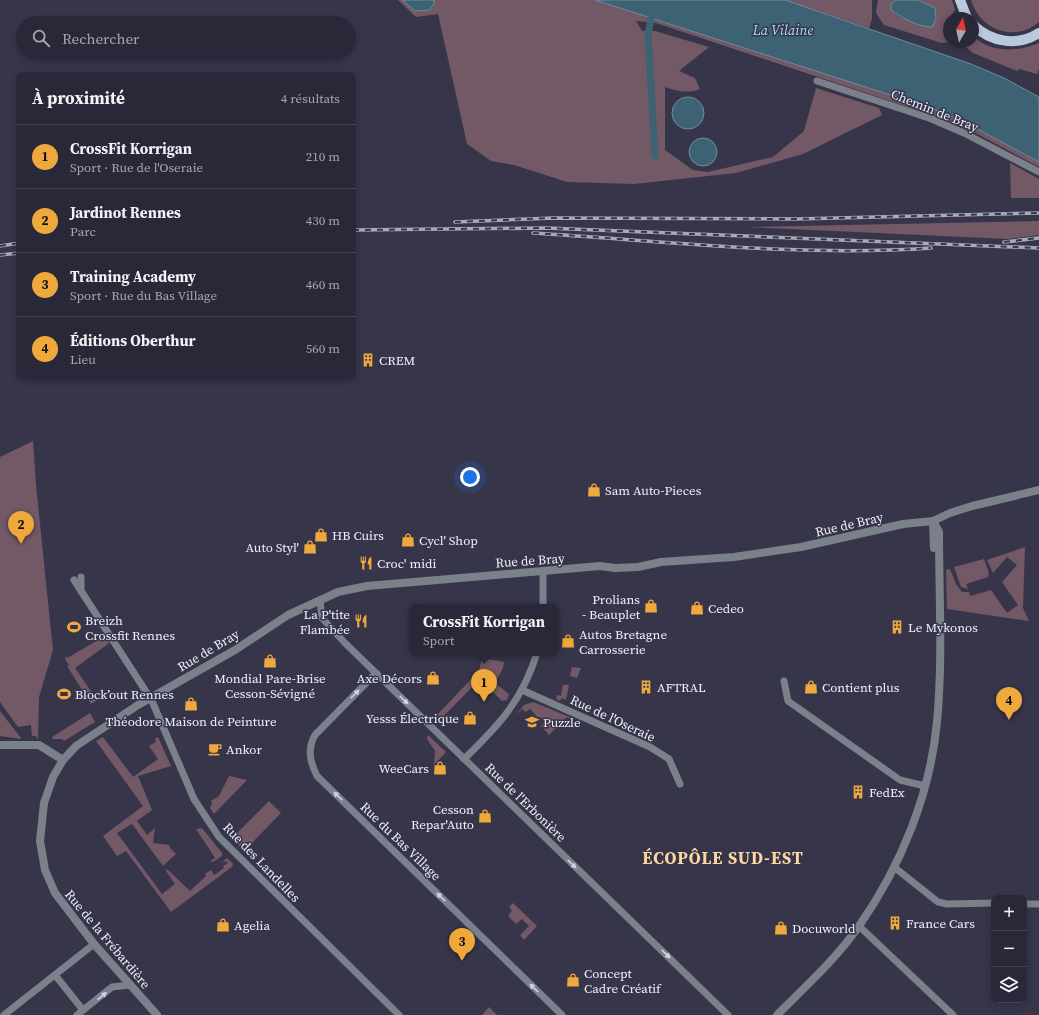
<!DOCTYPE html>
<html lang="fr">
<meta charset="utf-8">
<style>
:root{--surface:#292838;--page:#313040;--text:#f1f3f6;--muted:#a5a6ae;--line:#454453;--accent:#eea83c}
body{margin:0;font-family:"Source Serif 4",serif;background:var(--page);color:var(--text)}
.controls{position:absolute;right:12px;bottom:12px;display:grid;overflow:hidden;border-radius:8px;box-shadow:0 2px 6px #0003}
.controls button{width:36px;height:36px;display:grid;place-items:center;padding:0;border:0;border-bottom:1px solid var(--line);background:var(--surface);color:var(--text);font:20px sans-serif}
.compass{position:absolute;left:943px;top:12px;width:36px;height:36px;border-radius:50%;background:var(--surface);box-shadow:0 2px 6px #0003;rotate:9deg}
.you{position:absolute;left:470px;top:477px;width:14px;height:14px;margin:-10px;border:3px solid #fff;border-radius:50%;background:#1a73e8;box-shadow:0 0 0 6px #1a73e833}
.badge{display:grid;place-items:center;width:26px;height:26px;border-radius:50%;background:var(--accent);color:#111;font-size:13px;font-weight:700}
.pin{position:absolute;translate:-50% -33px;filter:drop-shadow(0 1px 2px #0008)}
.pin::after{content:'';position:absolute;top:21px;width:14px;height:12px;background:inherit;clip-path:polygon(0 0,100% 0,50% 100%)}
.popup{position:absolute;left:409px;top:604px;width:150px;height:52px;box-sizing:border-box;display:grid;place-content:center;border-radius:8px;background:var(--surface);filter:drop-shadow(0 1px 3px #0005);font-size:13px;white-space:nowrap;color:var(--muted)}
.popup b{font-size:15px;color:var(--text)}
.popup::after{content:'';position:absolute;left:50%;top:100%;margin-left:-8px;border:8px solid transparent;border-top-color:var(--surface)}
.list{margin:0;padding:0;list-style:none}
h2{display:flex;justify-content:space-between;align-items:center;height:52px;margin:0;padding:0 16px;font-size:17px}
h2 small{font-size:13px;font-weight:400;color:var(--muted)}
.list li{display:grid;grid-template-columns:26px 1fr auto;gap:12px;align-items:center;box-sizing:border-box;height:64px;padding:0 16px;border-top:1px solid var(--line)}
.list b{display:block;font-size:15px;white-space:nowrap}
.list p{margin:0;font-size:13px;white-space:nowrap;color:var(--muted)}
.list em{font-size:13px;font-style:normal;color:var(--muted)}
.icon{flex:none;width:22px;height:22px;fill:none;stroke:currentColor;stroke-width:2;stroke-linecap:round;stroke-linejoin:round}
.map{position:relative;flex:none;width:1039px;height:1015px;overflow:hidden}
.search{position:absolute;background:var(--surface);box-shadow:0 2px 6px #0003;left:16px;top:16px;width:340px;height:44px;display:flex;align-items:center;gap:10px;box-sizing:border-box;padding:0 14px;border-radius:22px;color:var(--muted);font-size:15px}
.panel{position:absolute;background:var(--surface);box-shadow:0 2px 6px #0003;left:16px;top:72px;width:340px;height:308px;border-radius:8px}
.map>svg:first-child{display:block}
.green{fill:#735866}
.water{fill:#3c6274;stroke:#718c9d}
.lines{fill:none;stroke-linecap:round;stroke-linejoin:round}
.canal{stroke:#3c6274;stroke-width:7}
.minor{stroke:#7a818a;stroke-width:7}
.tertiary{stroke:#7a818a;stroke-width:8}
.primary{stroke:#bbc9dd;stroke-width:10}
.rail-casing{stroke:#aaa9ba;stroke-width:3.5}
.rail{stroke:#37354a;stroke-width:2;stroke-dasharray:6;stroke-linecap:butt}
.oneway{fill:#d1d3e0}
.labels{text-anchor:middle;stroke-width:3;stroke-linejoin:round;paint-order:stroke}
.street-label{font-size:13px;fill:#eeeefc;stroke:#37354a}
.poi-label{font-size:13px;fill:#eeeefc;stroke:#37354a;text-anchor:start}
.water-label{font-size:14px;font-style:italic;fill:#a9def9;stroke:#37354a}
.district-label{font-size:17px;font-weight:bold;letter-spacing:1px;fill:#fdd6a2;stroke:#37354a}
</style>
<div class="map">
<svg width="1039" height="1015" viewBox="0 0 1039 1015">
<rect width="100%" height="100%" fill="#37354a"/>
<g class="green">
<path d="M 398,0 L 595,0 L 934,109 L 970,125 L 1039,162 L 1039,167 L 968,129 L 932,115 L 656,23 L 636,21 L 642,31 L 655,31 L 709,47 L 679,71 L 695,78 L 700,89 C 690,94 675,91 665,87 L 665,150 L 693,170 L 708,172 L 773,157 L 804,131 L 816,88 L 879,108 L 882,115 L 803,154 L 736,173 L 634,184 L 567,182 L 514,165 L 491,161 L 467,144 L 438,14 L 416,17 Z"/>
<path d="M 785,0 L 872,0 L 872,19 L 869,28 Z"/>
<path d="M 878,0 L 897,0 L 891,3 L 891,10 L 900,17 L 914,22 L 935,8 L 918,0 L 952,0 L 955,10 L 949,18 L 949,42 L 952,42 L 942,43 L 884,25 L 876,13 Z"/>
<path d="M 971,0 L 1039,0 L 1039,22 C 1014,43 980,30 971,0 Z"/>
<path d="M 973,36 C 990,53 1018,52 1039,43 L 1039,69 L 1037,74 L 1019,69 L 1017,71 L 973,53 L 960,42 L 973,42 Z"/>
<path d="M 1010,163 L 1039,179 L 1039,198 L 1011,198 Z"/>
<path d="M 1039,221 L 1039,235 L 1008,239 L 746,227 Z"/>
<path d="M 33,441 L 36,485 L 53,650 L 39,697 L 38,740 L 36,736 L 32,736 L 31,725 L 18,727 L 0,702 L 0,457 Z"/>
<path d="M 1025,547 L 1023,608 L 1029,621 L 947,609 L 946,570 L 950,569 L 956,584 L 962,592 L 969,592 L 970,596 L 991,590 L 1007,613 L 1018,605 L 1002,582 L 1017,565 L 1007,557 L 993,573 L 987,560 Z"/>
<path d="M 984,559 L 989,573 L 988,577 L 966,584 L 968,589 L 961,587 L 954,567 Z"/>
<path d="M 105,636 L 110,642 L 108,644 L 75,668 L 97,700 L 91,704 L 67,666 L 69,665 L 65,659 L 66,656 L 67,658 Z"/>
<path d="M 482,658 L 504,662 L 503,668 L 495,683 L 509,694 L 507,700 L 502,701 L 480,679 L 438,722 L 434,718 L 479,671 Z"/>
<path d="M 572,667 L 581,668 L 577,678 L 570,676 Z"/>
<path d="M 563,685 L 569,685 L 566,700 L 562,698 L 560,701 L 556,699 L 557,695 L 561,696 Z"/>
<path d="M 533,702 L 570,717 L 572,720 L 571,721 L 567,717 L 549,735 L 541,726 L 545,721 L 540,717 L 537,717 L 530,709 L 526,712 L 522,709 L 515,716 L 524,705 Z"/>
<path d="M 0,711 L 21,738 L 21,739 L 0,736 Z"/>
<path d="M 90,713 L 95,722 L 64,741 L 62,739 L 53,739 L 52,737 Z"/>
<path d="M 428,735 L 446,752 L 434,765 L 435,751 L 427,739 Z"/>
<path d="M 103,737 L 133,777 L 158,759 L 149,746 L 156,742 L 155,739 L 158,737 L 171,766 L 138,776 L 152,810 L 137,821 L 147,835 L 155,828 L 153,843 L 169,845 L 170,848 L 176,854 L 163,866 L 132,824 L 117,833 L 162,894 L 175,884 L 166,871 L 167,869 L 190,891 L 206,876 L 205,874 L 211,870 L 214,875 L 224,868 L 223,866 L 228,863 L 226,861 L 221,863 L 227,858 L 233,864 L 232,867 L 171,912 L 126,851 L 117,856 L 103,836 L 143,806 L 96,741 Z"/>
<path d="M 229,776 L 247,780 L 214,814 L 210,808 L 212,804 L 211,801 L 219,796 Z"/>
<path d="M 269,801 L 281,813 L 244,851 L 232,838 Z"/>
<path d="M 202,828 L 222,853 L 222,856 L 213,862 L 210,861 L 215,858 L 196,829 Z"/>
<path d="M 513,903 L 537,926 L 524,940 L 520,935 L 529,926 L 522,919 L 516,924 L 508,916 L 512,910 L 509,907 Z"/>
<path d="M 489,1007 L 497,1015 L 482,1015 Z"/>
</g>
<g class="water">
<path d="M 402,0 L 434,0 L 434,4 L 429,10 L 415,11 Z"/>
<path d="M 595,0 L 785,0 L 971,64 L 1004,78 L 1039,97 L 1039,162 L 970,125 L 934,109 Z"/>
<path d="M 897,0 L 918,0 L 935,8 L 936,20 L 932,27 C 918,27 902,18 891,10 L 891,3 Z"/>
<circle cx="688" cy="113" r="16"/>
<circle cx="703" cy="152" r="14"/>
</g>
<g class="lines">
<path class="canal" d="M 651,19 L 648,34 L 655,156"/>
<g class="minor">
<path d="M 817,81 L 929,118 L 964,133 L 1039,172"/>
<path d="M 543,572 L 543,607"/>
<path d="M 74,580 L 152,701 L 194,799 L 219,837 L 399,1015"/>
<path d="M 81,591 L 81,577"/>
<path d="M 320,600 L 322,618 L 345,643 L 728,1015"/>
<path d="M 376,673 L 315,735 C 307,749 310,762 317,776 L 562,1015"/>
<path d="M 784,681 L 788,701 L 900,780 L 925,786"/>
<path d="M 522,690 L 650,747 L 669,759 L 680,784"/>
<path d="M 464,759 C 499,725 522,701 537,653"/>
<path d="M 894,867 L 938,902 L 947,904 L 994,903"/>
<path d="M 1024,904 L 1039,904"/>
<path d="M 859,926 L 953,1015"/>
<path d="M 55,975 L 83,1010"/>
<path d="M 4,1015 L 94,944"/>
<path d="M 77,1015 L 112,987 L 130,985"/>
</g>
<g class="tertiary">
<path d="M 933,522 L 934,548"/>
<path d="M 0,745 L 39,745 L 63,760"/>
<path d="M 157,1015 L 94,944 L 55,893 L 45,870 L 40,841 L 44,803 L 53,777 L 63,760 L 76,746 L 138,705 L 235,650 L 288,615 L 338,592 L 367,586 L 600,566 L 615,568 L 638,567 L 661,562 L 734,557 L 801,547 L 903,524 L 933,521 L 950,513 L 972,506 L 1039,490"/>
<path d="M 777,1015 C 805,987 836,959 859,926 C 901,866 930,795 937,722 C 943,659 939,595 939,532 L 933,521"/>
</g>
<g class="primary">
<path d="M 960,0 L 967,18"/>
<path d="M 973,25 C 991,42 1017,47 1039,33"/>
</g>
<g class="rail-casing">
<g id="rail">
<path d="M 455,222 L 554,218 L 796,219 L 1039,213"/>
<path d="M 353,230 L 546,228 L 1039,248"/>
<path d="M 533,233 C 665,241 799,257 931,248"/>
<path d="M 1004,242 L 1039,238"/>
<path d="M 0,246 L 19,243"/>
<path d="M 0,255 L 19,253"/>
</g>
</g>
<use href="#rail" class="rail"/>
</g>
<defs><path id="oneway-solid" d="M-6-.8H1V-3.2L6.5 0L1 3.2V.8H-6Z"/></defs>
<g class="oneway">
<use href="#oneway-solid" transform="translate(355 694) rotate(-45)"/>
<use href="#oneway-solid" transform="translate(404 700) rotate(44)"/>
<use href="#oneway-solid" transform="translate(338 796) rotate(-136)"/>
<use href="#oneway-solid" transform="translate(572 864) rotate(44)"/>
<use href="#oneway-solid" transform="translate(441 897) rotate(-136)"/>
<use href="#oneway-solid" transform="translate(666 954) rotate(44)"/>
<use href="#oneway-solid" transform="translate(534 988) rotate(-136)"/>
<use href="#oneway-solid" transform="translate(102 996) rotate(-39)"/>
</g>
<defs>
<g id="building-bare" transform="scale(1.08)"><path d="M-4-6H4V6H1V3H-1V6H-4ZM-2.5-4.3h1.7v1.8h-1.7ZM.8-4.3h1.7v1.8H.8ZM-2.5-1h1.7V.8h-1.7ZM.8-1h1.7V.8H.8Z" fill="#eea83c" stroke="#37354a" stroke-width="2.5" paint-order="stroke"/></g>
<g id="shop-bare" transform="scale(1.08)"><path d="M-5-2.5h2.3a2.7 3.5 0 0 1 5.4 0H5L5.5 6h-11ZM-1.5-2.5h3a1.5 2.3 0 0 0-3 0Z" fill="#eea83c" stroke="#37354a" stroke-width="2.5" paint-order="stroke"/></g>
<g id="restaurant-bare" transform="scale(1.08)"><path d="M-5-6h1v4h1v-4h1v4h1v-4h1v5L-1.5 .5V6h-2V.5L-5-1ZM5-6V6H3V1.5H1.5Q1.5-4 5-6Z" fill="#eea83c" stroke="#37354a" stroke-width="2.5" paint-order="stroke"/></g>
<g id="stadium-bare" transform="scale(1.08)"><path d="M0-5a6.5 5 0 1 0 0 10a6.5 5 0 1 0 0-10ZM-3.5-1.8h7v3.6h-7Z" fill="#eea83c" stroke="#37354a" stroke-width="2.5" paint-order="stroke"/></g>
<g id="school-bare" transform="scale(1.08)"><path d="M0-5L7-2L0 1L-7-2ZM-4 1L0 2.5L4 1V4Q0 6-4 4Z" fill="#eea83c" stroke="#37354a" stroke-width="2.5" paint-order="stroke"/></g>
<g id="cafe-bare" transform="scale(1.08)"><path d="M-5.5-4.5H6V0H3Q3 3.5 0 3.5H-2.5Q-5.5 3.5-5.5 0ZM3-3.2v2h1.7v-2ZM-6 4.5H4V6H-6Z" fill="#eea83c" stroke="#37354a" stroke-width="2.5" paint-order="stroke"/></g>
</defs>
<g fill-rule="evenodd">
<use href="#building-bare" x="368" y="360"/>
<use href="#shop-bare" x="594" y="490"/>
<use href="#shop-bare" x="321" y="535"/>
<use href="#shop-bare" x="408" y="540"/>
<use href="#shop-bare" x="310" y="547"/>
<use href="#restaurant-bare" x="366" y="563"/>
<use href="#shop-bare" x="651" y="606"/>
<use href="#shop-bare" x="697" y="608"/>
<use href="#restaurant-bare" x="361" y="621"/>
<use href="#stadium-bare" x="74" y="627"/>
<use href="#building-bare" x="897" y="627"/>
<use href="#shop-bare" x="568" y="641"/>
<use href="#shop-bare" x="270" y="661"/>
<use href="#shop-bare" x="433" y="678"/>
<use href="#building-bare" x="646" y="687"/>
<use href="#shop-bare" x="811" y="687"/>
<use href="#stadium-bare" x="64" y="694"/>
<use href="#shop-bare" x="191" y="704"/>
<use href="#shop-bare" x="470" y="718"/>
<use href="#school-bare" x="532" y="722"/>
<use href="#cafe-bare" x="215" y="749"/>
<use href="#shop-bare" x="440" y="768"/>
<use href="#building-bare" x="858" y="792"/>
<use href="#shop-bare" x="485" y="816"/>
<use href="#building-bare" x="895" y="923"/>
<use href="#shop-bare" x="223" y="925"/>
<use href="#shop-bare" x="781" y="928"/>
<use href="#shop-bare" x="573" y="980"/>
</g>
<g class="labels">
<g class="street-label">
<text transform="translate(935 110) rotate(22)" y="5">Chemin de Bray</text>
<text transform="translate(849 524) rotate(-13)" y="5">Rue de Bray</text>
<text transform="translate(530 560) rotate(-4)" y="5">Rue de Bray</text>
<text transform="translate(208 650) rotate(-31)" y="5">Rue de Bray</text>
<text transform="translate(613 718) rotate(25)" y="5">Rue de l'Oseraie</text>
<text transform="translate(526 802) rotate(44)" y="5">Rue de l'Erbonière</text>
<text transform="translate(401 841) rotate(44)" y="5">Rue du Bas Village</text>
<text transform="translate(262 862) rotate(46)" y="5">Rue des Landelles</text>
<text transform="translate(108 939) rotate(50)" y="5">Rue de la Frébardière</text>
</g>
<g class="poi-label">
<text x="379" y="365">CREM</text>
<text x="605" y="495">Sam Auto-Pieces</text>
<text x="332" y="540">HB Cuirs</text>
<text x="419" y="545">Cycl' Shop</text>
<text x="299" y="552" text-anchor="end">Auto Styl'</text>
<text x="377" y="568">Croc' midi</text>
<text x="640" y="604" text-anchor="end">Prolians<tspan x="640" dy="15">- Beauplet</tspan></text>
<text x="708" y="613">Cedeo</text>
<text x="350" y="619" text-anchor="end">La P'tite<tspan x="350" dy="15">Flambée</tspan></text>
<text x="85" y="625">Breizh<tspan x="85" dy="15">Crossfit Rennes</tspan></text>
<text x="908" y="632">Le Mykonos</text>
<text x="579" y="639">Autos Bretagne<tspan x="579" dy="15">Carrosserie</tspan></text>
<text x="270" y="683" text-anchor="middle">Mondial Pare-Brise<tspan x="270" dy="15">Cesson-Sévigné</tspan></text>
<text x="422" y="683" text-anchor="end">Axe Décors</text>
<text x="657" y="692">AFTRAL</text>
<text x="822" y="692">Contient plus</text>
<text x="75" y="699">Block’out Rennes</text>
<text x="459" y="723" text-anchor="end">Yesss Électrique</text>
<text x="191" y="726" text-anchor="middle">Théodore Maison de Peinture</text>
<text x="543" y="727">Puzzle</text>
<text x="226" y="754">Ankor</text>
<text x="429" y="773" text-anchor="end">WeeCars</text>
<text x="869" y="797">FedEx</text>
<text x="474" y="814" text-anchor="end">Cesson<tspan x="474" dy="15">Repar'Auto</tspan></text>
<text x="906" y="928">France Cars</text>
<text x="234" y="930">Agelia</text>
<text x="792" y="933">Docuworld</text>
<text x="584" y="978">Concept<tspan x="584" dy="15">Cadre Créatif</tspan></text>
</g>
<g class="water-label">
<text x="783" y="35">La Vilaine</text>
</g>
<g class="district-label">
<text x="723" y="864">ÉCOPÔLE SUD-EST</text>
</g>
</g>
</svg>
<div class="controls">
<button>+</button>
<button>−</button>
<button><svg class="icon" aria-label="layers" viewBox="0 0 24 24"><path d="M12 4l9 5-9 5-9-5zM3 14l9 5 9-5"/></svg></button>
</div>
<svg class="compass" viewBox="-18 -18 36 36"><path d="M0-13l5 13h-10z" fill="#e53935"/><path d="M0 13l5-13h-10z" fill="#a5a6ae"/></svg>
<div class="you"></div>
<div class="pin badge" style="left:484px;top:702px">1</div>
<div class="popup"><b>CrossFit Korrigan</b>Sport</div>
<div class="pin badge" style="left:21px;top:544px">2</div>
<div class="pin badge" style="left:462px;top:961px">3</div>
<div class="pin badge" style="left:1009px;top:720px">4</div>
<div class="search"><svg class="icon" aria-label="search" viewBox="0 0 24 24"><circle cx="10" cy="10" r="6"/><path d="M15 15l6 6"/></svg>Rechercher</div>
<section class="panel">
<h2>À proximité<small>4 résultats</small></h2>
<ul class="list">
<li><span class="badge">1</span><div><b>CrossFit Korrigan</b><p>Sport · Rue de l'Oseraie</p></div><em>210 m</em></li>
<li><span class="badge">2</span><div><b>Jardinot Rennes</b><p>Parc</p></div><em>430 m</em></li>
<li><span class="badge">3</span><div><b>Training Academy</b><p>Sport · Rue du Bas Village</p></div><em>460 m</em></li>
<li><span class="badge">4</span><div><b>Éditions Oberthur</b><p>Lieu</p></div><em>560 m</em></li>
</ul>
</section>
</div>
